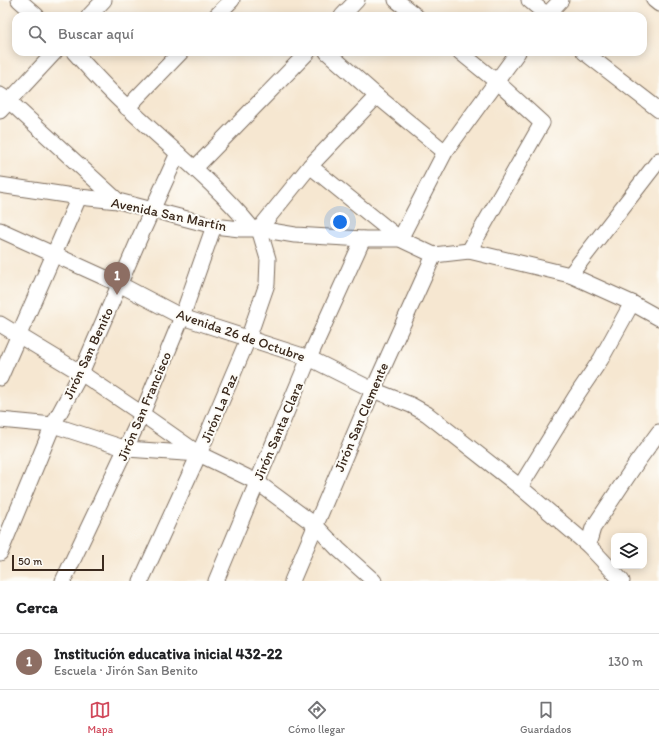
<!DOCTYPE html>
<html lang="es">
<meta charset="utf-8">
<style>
:root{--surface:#fff;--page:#f6f6f6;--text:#202124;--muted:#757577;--line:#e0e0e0;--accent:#d1495b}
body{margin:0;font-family:Itim,sans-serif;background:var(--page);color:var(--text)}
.controls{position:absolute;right:12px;bottom:12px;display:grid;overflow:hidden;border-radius:8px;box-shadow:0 2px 10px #0003}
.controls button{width:36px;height:36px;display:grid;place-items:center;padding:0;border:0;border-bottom:1px solid var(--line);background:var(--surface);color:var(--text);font:20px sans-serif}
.scale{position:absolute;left:12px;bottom:10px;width:92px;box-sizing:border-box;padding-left:4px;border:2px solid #3b2a1e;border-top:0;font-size:11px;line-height:14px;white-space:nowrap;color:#3b2a1e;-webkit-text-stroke:3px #fdfcf7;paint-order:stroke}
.you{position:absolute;left:340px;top:222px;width:14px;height:14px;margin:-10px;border:3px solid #fff;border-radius:50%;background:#1a73e8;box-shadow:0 0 0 6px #1a73e833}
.badge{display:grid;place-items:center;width:26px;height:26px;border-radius:50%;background:var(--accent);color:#fff;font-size:13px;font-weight:700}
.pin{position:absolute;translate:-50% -33px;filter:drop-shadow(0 1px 2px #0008)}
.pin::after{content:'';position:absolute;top:21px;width:14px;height:12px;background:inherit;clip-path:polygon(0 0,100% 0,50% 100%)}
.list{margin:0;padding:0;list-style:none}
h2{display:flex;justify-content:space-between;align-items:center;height:52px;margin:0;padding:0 16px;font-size:17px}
h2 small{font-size:13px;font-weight:400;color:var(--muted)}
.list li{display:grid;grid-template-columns:26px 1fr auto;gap:12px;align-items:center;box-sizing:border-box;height:56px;padding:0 16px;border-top:1px solid var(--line)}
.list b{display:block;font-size:15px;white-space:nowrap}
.list p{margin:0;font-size:13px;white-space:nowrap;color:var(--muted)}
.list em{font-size:13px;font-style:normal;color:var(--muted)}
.icon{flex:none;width:22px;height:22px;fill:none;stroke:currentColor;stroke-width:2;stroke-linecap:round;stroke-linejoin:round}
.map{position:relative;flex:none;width:659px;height:581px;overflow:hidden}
.search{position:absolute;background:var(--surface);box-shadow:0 2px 10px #0003;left:12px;right:12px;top:12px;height:44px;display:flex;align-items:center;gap:10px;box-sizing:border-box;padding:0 14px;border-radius:12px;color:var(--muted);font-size:15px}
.sheet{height:108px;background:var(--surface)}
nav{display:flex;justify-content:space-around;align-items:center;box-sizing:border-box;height:56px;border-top:1px solid var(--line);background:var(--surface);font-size:11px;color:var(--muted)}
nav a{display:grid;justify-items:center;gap:2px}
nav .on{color:var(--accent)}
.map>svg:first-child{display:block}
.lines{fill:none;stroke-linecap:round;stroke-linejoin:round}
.minor-casing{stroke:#7c6c5d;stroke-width:17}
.minor{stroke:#fff;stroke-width:15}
.labels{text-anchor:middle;stroke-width:4;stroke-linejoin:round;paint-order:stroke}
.street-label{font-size:14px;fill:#3b2a1e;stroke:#fdfcf7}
</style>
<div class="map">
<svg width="659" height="581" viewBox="0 0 659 581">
<rect width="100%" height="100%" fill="#fdfcf7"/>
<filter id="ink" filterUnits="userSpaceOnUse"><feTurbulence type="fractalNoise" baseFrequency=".025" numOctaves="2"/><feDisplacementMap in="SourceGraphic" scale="8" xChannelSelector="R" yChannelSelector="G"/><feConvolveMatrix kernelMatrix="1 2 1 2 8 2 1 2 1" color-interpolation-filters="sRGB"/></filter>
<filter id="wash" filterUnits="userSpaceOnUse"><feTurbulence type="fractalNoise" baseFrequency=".012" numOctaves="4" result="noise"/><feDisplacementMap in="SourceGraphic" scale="16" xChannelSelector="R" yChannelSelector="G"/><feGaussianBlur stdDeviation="0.9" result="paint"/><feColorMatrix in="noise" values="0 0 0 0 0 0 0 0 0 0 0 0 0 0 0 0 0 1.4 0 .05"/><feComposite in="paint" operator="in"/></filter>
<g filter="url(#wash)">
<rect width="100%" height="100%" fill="#f6e7d1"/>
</g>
<g filter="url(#ink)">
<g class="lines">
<g class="minor-casing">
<g id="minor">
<path d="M 19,0 L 37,16"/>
<path d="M 396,0 L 416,16"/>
<path d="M 529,0 L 548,16"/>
<path d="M 654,0 L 659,4"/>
<path d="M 89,16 L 104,0"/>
<path d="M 216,16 L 232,0"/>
<path d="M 342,16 L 357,0"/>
<path d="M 546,16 L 561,0"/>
<path d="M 74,52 C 91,71 108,90 127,107 C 169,147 215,183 252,228"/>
<path d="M 327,52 L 377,96 L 445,152"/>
<path d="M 460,52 L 497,82 L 542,123 L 469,251"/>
<path d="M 584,52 L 659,110"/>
<path d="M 0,95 L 9,101 L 118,201"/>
<path d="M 127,108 L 181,52"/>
<path d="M 0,111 L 55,52"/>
<path d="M 310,166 L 400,239 L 445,152 L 518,52"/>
<path d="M 195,168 L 308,52"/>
<path d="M 0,185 L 79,197 L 118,201 L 214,226 L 240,229 L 259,229 L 295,235 L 363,239 L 400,239 L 434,255 L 469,251 L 570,275 L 632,303 L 659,318"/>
<path d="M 0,230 L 119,284 L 182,317 L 309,358 L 373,390 L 411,405 L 427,414 L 520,487 L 588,545 L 622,581"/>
<path d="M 570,275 L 659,160"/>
<path d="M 0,324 L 81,373 L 142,414 L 199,454 L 257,482 L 315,525 L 338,549 L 374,581"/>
<path d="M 0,378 L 79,197"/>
<path d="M 0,420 L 53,425 L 127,449 L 199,454"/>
<path d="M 520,487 L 576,396 L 601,359 L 632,303"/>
<path d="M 588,545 L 593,528 L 637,462 L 659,432"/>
<path d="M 0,553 L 53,425 L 81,373 L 139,239 L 178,153"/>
<path d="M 63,581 L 142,414 L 182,317 L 214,226"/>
<path d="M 141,581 L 199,454 L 248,339 L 267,284 L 268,259 L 259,229 L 310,166 L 377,96"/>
<path d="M 216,581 L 309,358 L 363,239"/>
<path d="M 292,581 L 373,390 L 434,255"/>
</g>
</g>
<use href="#minor" class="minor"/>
</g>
</g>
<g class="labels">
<g class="street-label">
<text transform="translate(169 214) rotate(12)" y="5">Avenida San Martín</text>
<text transform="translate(241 335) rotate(19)" y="5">Avenida 26 de Octubre</text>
<text transform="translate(88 353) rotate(-65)" y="5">Jirón San Benito</text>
<text transform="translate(144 406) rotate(-67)" y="5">Jirón San Francisco</text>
<text transform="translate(219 408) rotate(-67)" y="5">Jirón La Paz</text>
<text transform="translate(361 417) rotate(-67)" y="5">Jirón San Clemente</text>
<text transform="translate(278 431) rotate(-67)" y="5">Jirón Santa Clara</text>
</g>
</g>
</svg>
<div class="controls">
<button><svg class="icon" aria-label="layers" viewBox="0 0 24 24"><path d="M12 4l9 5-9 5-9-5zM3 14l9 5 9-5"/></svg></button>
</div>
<div class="scale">50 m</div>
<div class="you"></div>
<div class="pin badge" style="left:117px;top:295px;background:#8d6e63">1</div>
<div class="search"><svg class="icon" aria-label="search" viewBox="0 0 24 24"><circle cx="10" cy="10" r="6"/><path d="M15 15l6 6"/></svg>Buscar aquí</div>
</div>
<section class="sheet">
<h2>Cerca<small></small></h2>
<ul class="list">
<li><span class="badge" style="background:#8d6e63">1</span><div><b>Institución educativa inicial 432-22</b><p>Escuela · Jirón San Benito</p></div><em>130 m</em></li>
</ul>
</section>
<nav>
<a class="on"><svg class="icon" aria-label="map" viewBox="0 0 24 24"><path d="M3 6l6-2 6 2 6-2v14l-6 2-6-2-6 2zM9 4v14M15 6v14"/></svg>Mapa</a>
<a><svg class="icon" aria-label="directions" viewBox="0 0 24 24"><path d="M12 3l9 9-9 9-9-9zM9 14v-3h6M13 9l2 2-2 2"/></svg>Cómo llegar</a>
<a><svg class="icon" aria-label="saved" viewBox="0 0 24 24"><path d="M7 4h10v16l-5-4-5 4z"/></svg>Guardados</a>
</nav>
